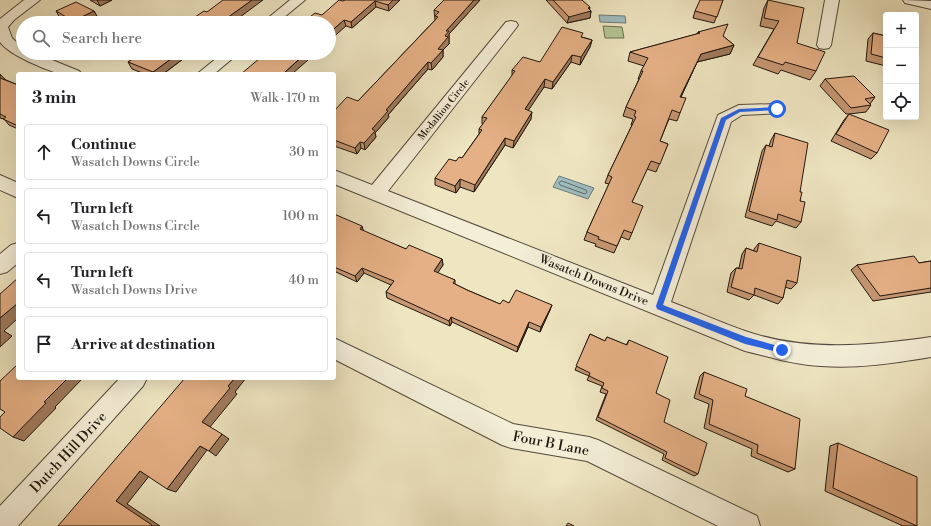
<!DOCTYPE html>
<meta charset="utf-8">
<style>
:root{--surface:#fff;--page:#f6f6f6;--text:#202124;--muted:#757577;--line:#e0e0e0}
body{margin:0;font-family:"Libre Bodoni",serif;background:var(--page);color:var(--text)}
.controls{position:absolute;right:12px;top:12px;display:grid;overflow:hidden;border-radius:4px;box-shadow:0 4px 16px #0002}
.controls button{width:36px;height:36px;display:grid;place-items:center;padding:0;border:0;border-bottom:1px solid var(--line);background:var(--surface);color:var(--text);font:20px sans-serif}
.stop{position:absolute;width:12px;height:12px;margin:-9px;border:3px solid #2563eb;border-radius:50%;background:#fff}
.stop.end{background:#2563eb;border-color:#fff;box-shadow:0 1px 4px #0008}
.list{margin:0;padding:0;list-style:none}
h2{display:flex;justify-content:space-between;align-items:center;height:52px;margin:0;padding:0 16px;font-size:17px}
h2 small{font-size:13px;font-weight:400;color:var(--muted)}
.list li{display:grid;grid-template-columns:26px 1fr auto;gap:12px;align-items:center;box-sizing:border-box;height:56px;margin:0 8px 8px;padding:0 8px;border:1px solid var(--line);border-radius:4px}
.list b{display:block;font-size:15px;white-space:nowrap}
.list p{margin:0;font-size:13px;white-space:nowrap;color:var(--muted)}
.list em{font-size:13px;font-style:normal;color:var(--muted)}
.icon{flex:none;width:22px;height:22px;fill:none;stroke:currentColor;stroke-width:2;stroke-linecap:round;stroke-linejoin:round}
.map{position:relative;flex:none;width:931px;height:526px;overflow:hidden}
.search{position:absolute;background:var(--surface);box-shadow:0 4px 16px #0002;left:16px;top:16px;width:320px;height:44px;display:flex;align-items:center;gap:10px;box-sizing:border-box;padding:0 14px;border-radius:22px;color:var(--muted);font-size:15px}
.panel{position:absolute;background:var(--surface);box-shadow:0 4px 16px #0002;left:16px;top:72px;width:320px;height:308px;border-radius:4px}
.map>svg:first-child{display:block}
.green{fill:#b4c596;stroke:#6a6e52}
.water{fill:#9fbcbf;stroke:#6d7a79}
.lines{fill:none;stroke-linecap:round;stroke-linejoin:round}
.shore{stroke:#606a67;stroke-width:1}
.minor-casing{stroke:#544a3c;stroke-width:2}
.minor{fill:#f4eed7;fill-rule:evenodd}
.wall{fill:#c59772;stroke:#21170f}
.shaded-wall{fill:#a07b5d;stroke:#21170f}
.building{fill:#e5b085;stroke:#21170f}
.route{fill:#2563eb}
.labels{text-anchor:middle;stroke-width:4;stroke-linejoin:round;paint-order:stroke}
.far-street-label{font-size:10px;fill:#21170f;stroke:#f4eed7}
.street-label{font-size:12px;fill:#21170f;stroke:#f4eed7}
.near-street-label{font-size:14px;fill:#21170f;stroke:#f4eed7}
</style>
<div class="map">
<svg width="931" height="526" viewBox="0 0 931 526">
<rect width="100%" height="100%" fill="#eee5c1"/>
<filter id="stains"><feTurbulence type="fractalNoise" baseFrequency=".005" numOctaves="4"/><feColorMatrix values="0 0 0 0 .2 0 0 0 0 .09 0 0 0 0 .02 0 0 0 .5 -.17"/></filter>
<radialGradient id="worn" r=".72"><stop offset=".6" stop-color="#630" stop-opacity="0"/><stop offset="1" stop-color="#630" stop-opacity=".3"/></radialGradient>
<path class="green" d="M 603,26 L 622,27 L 624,38 L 605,38 Z"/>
<g class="water">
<path d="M 599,15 L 625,16 L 626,23 L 600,22 Z"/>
<path d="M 559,176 L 594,188 L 588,199 L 553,187 Z"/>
</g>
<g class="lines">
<path class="shore" d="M 562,181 L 586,190 L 587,192 L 585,194 L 560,185 L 559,183 Z"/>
<g class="minor-casing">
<g id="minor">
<path d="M 24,0 L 40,0 L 14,20 L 8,27 L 12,38 L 23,48 L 23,53 L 35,53 L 79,71 L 82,74 C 75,74 66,75 60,74 C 44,69 9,55 0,42 L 0,19 Z"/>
<path d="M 290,0 L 305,0 L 277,23 L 262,23 Z"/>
<path d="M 825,0 L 839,0 L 831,45 L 829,48 L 824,49 L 819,48 L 817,45 Z"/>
<path d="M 903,0 L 931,1 L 931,9 L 905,3 Z"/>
<path d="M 511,21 L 516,22 L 518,25 L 516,28 L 388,191 L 653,295 L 718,115 L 739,105 L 777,104 L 783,105 L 785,109 L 783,113 L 742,115 L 731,122 L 671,302 C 695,311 720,322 745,331 C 806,352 869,346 931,337 L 931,357 C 895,363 857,369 821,366 C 795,365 770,357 745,351 L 334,184 L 334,170 L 372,185 L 506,22 Z"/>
<path d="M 223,53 L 239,53 L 214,74 L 197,74 Z"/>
<path d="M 0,175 L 18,183 L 18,198 L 0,190 Z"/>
<path d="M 18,243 L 18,263 L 7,272 L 0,274 L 0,254 L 11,245 Z"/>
<path d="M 334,338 L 513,424 L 589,437 L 598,440 L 757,516 L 760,526 L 718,526 L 587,461 L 511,448 L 502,445 L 334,359 Z"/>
<path d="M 120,378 L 147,378 L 143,386 L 18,526 L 0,526 L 0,506 Z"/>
</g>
</g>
<use href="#minor" class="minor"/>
</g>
<g class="wall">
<path d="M 90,0 L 112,0 L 100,6 Z"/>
<path d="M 400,0 L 389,11 L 376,7 L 352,28 L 346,26 L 322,15 L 343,1 Z"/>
<path d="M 444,0 L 480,0 L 449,34 L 449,44 L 443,50 L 443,57 L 432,70 L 428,69 L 388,115 L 389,117 L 375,133 L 376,137 L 365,150 L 361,148 L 357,154 L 334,146 L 334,111 L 358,101 L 435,20 L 434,10 Z"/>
<path d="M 546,0 L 582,0 L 591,11 L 590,18 L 567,23 Z"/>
<path d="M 723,0 L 714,23 L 693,18 L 695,11 Z"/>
<path d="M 768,0 L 816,71 L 810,80 L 781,70 L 778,74 L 753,65 L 774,29 L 760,26 L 764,8 Z"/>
<path d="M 56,11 L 94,11 L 98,18 L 87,23 L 69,23 L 60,18 Z"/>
<path d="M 698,32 L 723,36 L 734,45 L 730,54 L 697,62 L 681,97 L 680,113 L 677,121 L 669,119 L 660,141 L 668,144 L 656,172 L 647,169 L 632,202 L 632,233 L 629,240 L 621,237 L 614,253 L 595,246 L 596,244 L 584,240 L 587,232 L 609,184 L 605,183 L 608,175 L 632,125 L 631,125 L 633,119 L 623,116 L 626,107 L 639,79 L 638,79 L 641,71 L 644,66 L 628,61 L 630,52 L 697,34 Z"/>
<path d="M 873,33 L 886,36 L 886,66 L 866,61 L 868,39 Z"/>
<path d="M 582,37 L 592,40 L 590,47 L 580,65 L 571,62 L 552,89 L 544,87 L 528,110 L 531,119 L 513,148 L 505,145 L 474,192 L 460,187 L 456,193 L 435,185 L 435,178 L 456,161 L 462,158 L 479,134 L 479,129 L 483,124 L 482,124 L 482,117 L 512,76 L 512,70 L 540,62 Z"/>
<path d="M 142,53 L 191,53 L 163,74 L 145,74 L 132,69 L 128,62 Z"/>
<path d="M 0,74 L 6,80 L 18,85 L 18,129 L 9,125 L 4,119 L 0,118 Z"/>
<path d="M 825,79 L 875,97 L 870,104 L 871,105 L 866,112 L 849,114 L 877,153 L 871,159 L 831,141 L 844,120 L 849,114 L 846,114 L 820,86 Z"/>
<path d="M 775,133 L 800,192 L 801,222 L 796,228 L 776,221 L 772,226 L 745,217 L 762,151 L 766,145 L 769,146 L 771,140 Z"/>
<path d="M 334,214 L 363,231 L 406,249 L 442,259 L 443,265 L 437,273 L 455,280 L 455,284 L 467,290 L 500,304 L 509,303 L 550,310 L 540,332 L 528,327 L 517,352 L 452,322 L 450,326 L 387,298 L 386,292 L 391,285 L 364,273 L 357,282 L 334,271 Z"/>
<path d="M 759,243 L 797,283 L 791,289 L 785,287 L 783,298 L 778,304 L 754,295 L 749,300 L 727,292 L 731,273 L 736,268 L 739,268 L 742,254 L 746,248 L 754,251 L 754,249 Z"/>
<path d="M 931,261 L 931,292 L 873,301 L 851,270 L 857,265 L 919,263 Z"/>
<path d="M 590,334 L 605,341 L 607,337 L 626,345 L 629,340 L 656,393 L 664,422 L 698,474 L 694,476 L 662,460 L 664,454 L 596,420 L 606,394 L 600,392 L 602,386 L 587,380 L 589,376 L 575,370 Z"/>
<path d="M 704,372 L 745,396 L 795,469 L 788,472 L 751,456 L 752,449 L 704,428 L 709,404 L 694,398 L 700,376 Z"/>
<path d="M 838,443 L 917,526 L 903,526 L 825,491 L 830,446 Z"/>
</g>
<g class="shaded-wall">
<path d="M 97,0 L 112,0 L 100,6 Z"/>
<path d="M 252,0 L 263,0 L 232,23 L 220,23 Z"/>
<path d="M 393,0 L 400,0 L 389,11 L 388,5 Z"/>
<path d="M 474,0 L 480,0 L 449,34 L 449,44 L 438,55 L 438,49 L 445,36 L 446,31 Z"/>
<path d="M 375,1 L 376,7 L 352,28 L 351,22 Z"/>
<path d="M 590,7 L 589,12 L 591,11 L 590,18 L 567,23 L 569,17 Z"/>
<path d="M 94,11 L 98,18 L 87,23 L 74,23 L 73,21 Z"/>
<path d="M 344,20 L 346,26 L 329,41 L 329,33 Z"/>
<path d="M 592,40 L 590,47 L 580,65 L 581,57 Z"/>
<path d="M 734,45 L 730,54 L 697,62 L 677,105 L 701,54 Z"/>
<path d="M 443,50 L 443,57 L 432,70 L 431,63 Z"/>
<path d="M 179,53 L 191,53 L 163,74 L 154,74 L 153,72 Z"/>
<path d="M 306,53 L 316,53 L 292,74 L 286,74 L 285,72 Z"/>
<path d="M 572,55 L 571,62 L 552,89 L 553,82 Z"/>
<path d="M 428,62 L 428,69 L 388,115 L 389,117 L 375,133 L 376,137 L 365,150 L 364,143 L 372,129 L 386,110 Z"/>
<path d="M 0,75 L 1,75 L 6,80 L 0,79 Z"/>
<path d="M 545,79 L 544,87 L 524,117 L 525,109 Z"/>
<path d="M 532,112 L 531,119 L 513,148 L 514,141 Z"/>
<path d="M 505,138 L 505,145 L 474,192 L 475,185 Z"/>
<path d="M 360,142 L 361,148 L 357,154 L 355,148 Z"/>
<path d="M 460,179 L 460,187 L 456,193 L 455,186 Z"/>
<path d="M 362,226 L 364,232 L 360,229 Z"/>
<path d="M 442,259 L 443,265 L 435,277 L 434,271 Z"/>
<path d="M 362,268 L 364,273 L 357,282 L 355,276 Z"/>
<path d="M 18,303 L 18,318 L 4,331 L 12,336 L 0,347 L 0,318 Z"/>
<path d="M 552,305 L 550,310 L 540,332 L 541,327 Z"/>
<path d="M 451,317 L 452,322 L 450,326 L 449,321 Z"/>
<path d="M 529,322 L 528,327 L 517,352 L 518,347 Z"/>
<path d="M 68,378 L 83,378 L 55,407 L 56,408 L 24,441 L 13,437 L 44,402 Z"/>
<path d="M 235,378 L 246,378 L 235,392 L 237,394 L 210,427 L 202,422 L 228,386 Z"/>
<path d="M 222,434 L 229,439 L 216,456 L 209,451 Z"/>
<path d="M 200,446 L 207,450 L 176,492 L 167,489 Z"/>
<path d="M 140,471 L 150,475 L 127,504 L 160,526 L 151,526 L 116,501 Z"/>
</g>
<g class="building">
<path d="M 223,0 L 252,0 L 220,23 L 186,23 L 204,11 L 207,12 Z"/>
<path d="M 339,0 L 343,1 L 345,0 L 393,0 L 388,5 L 375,1 L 351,22 L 344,20 L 329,33 L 329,23 L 302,23 L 315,13 L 322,15 Z"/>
<path d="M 444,0 L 474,0 L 446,31 L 449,31 L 445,36 L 448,37 L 438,49 L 443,50 L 431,63 L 428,62 L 386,110 L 388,111 L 372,129 L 375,131 L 364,143 L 360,142 L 355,148 L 334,140 L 334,128 L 336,126 L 334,126 L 334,111 L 347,97 L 358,101 L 438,17 L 435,16 L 439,12 L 434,10 Z"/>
<path d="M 553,0 L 582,0 L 590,7 L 588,8 L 591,11 L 569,17 Z"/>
<path d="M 700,0 L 723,0 L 717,17 L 695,11 Z"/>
<path d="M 768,0 L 804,8 L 797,43 L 825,52 L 816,71 L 785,62 L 783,65 L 758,57 L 779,21 L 764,18 Z"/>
<path d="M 76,2 L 94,11 L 73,21 L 56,11 Z"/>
<path d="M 728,24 L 723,36 L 734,45 L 701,54 L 680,97 L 686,98 L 680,113 L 672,110 L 660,141 L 668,144 L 660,164 L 651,161 L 632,202 L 643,206 L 632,233 L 624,230 L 617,246 L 598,239 L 599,237 L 587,232 L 612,177 L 608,175 L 636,117 L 634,116 L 636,111 L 626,107 L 643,71 L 641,71 L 648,58 L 630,52 L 700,33 L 698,32 Z"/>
<path d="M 562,27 L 583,33 L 581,37 L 592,40 L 581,57 L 572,55 L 553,82 L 545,79 L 525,109 L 532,112 L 514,141 L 505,138 L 475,185 L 460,179 L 455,186 L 435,178 L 449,159 L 456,161 L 459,157 L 462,158 L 482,130 L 479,129 L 487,118 L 482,117 L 515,71 L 512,70 L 523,57 L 540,62 Z"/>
<path d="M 873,33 L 886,36 L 886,58 L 871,54 Z"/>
<path d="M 142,53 L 179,53 L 153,72 L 128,62 Z"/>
<path d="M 266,53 L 306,53 L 285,72 L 290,73 L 289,74 L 241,74 Z"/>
<path d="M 854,76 L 875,97 L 865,99 L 871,105 L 851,108 L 825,79 Z"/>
<path d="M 0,78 L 18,85 L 18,126 L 3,119 L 6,117 L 0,114 Z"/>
<path d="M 849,114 L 889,130 L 877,153 L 836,134 Z"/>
<path d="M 775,133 L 808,143 L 800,192 L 802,192 L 800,201 L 805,202 L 801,222 L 778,214 L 777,220 L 749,211 L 766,145 L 772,147 Z"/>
<path d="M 334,214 L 362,226 L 360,229 L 406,249 L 409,245 L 442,259 L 434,271 L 455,280 L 453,283 L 467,290 L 500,304 L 503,300 L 509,303 L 516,290 L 552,305 L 541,327 L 529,322 L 518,347 L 451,317 L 449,321 L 386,292 L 394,281 L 362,268 L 355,276 L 334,267 Z"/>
<path d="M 759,243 L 801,257 L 797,283 L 787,280 L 783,298 L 755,288 L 754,295 L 731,287 L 736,268 L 742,269 L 746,248 L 757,252 Z"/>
<path d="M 914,256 L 919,263 L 931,261 L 931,288 L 880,296 L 857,265 Z"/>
<path d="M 18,278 L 18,303 L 0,318 L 0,294 Z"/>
<path d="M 590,334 L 605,341 L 607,337 L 627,345 L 629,340 L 668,357 L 656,393 L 670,400 L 664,422 L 707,443 L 698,474 L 665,458 L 667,452 L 598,417 L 608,391 L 602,388 L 604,383 L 589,376 L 590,373 L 576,366 Z"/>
<path d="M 18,364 L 18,378 L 68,378 L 44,402 L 46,403 L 13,437 L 0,428 L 0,417 L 5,412 L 0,409 L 0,381 Z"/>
<path d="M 704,372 L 747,389 L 745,396 L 800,419 L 795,469 L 757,453 L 758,445 L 709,424 L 713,400 L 699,394 Z"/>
<path d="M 185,378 L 235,378 L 228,386 L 230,388 L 202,422 L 222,434 L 209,451 L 200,446 L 167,489 L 140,471 L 116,501 L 152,525 L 151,526 L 58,526 Z"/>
<path d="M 838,443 L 917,477 L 917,526 L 833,488 Z"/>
<path d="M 568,523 L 574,526 L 566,526 Z"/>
</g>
<path class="route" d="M 777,107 L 780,109 L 779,110 L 740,112 L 726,120 L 663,305 L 746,337 L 785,348 L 786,350 L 782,353 L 745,344 L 657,309 L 656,306 L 721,118 L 739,109 Z"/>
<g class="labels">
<g class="far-street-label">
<text transform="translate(443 109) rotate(-51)" y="4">Medallion Circle</text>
</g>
<g class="street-label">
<text transform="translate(594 280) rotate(22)" y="4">Wasatch Downs Drive</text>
</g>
<g class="near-street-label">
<text transform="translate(551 443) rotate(11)" y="5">Four B Lane</text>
<text transform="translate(68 452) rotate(-47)" y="5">Dutch Hill Drive</text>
</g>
</g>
<rect width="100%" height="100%" filter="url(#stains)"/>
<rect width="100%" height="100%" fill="url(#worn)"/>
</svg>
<div class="controls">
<button>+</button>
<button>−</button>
<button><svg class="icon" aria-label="locate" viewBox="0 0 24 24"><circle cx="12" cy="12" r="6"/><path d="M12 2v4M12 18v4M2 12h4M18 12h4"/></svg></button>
</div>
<div class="stop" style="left:777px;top:109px"></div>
<div class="stop end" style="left:782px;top:350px"></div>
<div class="search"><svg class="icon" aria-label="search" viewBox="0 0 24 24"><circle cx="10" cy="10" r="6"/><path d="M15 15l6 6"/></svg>Search here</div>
<section class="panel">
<h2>3 min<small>Walk · 170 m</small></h2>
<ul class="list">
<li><svg class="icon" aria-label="ahead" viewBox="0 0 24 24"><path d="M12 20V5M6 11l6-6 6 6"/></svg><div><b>Continue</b><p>Wasatch Downs Circle</p></div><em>30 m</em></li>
<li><svg class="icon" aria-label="left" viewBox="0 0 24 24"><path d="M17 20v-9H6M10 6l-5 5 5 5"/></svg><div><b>Turn left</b><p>Wasatch Downs Circle</p></div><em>100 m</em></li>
<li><svg class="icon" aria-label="left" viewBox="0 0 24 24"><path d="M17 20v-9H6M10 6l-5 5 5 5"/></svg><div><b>Turn left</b><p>Wasatch Downs Drive</p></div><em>40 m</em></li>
<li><svg class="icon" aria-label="arrive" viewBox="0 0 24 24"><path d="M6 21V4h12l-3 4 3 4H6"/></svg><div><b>Arrive at destination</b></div></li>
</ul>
</section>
</div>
